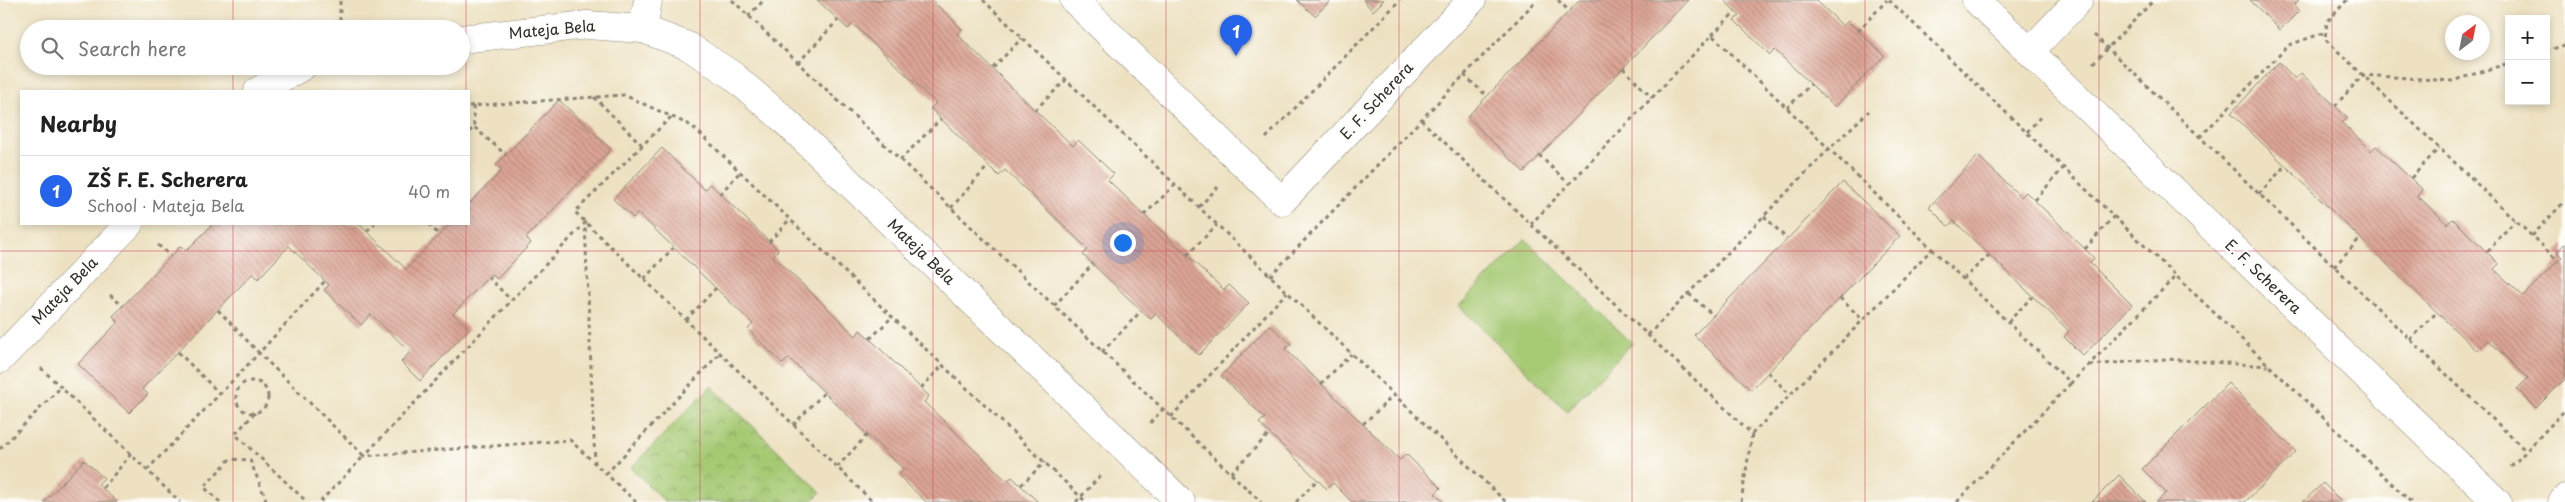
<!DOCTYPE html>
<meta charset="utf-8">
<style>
:root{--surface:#fff;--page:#f2f2f2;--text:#222;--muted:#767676;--line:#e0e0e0;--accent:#2563eb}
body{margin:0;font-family:"Playpen Sans",sans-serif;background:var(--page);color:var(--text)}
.controls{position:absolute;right:15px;top:15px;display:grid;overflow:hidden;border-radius:0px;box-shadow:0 2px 8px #0003}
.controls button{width:45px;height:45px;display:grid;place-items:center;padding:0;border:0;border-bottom:1px solid var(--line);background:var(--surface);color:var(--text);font:25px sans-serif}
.compass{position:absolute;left:2445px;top:15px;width:45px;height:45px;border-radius:50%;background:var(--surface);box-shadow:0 2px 8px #0003;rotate:32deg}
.you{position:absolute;left:1122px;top:242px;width:18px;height:18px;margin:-12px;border:4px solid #fff;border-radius:50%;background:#1a73e8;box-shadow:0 0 0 8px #1a73e833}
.badge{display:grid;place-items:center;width:32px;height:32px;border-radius:50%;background:var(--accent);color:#fff;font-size:16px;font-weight:700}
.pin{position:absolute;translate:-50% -41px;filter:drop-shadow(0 1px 2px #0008)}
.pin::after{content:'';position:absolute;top:26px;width:18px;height:15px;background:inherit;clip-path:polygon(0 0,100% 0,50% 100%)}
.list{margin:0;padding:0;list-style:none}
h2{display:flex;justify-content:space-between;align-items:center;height:65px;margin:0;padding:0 20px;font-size:21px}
h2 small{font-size:16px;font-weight:400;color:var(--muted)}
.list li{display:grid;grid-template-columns:32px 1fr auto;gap:15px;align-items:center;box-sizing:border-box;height:70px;padding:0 20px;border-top:1px solid var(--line)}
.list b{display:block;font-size:19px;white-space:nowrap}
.list p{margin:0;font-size:16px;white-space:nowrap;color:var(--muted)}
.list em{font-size:16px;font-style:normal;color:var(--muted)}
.icon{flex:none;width:28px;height:28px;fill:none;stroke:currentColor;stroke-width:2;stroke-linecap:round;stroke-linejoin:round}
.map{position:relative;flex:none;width:2565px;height:502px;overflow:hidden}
.search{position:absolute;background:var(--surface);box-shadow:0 2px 8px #0003;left:20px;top:20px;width:450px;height:55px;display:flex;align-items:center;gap:12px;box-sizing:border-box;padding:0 18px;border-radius:28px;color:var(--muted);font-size:19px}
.panel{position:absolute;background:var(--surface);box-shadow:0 2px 8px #0003;left:20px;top:90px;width:450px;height:135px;border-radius:0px}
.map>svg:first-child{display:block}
.green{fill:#a6c973;stroke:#687a4f}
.park{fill:url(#park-crowns);stroke:#687a4f}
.building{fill:url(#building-back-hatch)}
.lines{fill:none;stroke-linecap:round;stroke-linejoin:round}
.minor-casing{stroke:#8c8676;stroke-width:29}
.path{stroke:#8c8676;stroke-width:3;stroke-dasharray:4 4;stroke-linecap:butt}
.minor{stroke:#fff;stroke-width:28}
.grid{fill:none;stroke:#d1495b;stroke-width:1;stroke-opacity:0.55}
.labels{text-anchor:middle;stroke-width:4;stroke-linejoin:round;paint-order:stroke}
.street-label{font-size:15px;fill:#2b2b2b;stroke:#fdfcf7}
</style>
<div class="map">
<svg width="2565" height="502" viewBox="0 0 2565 502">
<defs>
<pattern id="park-crowns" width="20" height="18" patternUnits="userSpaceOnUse" patternTransform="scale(1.25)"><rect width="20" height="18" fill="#a6c973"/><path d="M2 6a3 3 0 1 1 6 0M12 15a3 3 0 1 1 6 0" fill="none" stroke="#87a35f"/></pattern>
<pattern id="building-back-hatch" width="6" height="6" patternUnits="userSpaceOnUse" patternTransform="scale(1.25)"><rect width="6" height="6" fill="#dca595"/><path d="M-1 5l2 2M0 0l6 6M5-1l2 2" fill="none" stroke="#b3877a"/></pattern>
</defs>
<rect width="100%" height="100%" fill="#fdfcf7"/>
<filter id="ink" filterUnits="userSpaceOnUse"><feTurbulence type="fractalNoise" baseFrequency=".02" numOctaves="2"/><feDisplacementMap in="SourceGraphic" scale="10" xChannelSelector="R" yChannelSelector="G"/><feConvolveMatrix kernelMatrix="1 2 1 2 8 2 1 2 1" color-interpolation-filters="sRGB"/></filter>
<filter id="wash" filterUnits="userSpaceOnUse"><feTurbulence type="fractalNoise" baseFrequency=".0096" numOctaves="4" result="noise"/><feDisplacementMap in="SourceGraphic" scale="20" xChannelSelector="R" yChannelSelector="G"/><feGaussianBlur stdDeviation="1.12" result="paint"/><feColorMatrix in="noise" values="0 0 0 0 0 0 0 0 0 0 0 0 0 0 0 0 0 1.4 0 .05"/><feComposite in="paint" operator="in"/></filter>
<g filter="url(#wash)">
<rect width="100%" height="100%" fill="#ede1c1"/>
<path class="green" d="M 1525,239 L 1632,343 L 1567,411 L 1459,306 Z"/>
<path class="park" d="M 711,386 L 821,492 L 811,502 L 665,502 L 631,468 Z"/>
<g id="blocks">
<g class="building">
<path d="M 817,0 L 932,0 L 962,29 L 957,34 L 1038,113 L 1073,146 L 1078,140 L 1114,174 L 1108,180 L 1141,212 L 1224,290 L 1229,285 L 1249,303 L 1199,355 L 1156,314 L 1151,319 L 1148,317 L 1083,255 L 1088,249 L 1005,170 L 999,176 L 934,112 L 931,108 L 936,103 L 853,24 L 848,29 Z"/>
<path d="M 1297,0 L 1331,0 L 1315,16 Z"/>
<path d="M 1363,0 L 1384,0 L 1373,11 Z"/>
<path d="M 1580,0 L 1688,0 L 1524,172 L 1467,117 Z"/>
<path d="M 1724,0 L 1816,0 L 1843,26 L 1848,21 L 1884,56 L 1835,107 L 1775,50 L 1770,55 L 1734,20 L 1740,16 Z"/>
<path d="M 2250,0 L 2299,0 L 2294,5 L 2299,11 L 2280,30 Z"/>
<path d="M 2279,62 L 2295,79 L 2301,73 L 2348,118 L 2342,123 L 2371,151 L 2376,146 L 2423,190 L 2418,196 L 2447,224 L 2453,219 L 2499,264 L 2494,269 L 2523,296 L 2562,257 L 2557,252 L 2565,243 L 2565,379 L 2536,408 L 2517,389 L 2528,378 L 2488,340 L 2477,351 L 2231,113 Z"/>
<path d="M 559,100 L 611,149 L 526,238 L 531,243 L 497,279 L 491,274 L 453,314 L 469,329 L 420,381 L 401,362 L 410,352 L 371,314 L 361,325 L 324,290 L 329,285 L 289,246 L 258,279 L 253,273 L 142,389 L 148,394 L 129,413 L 78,364 L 118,322 L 113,316 L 171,256 L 181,246 L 186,251 L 213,224 L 359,224 L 406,269 L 450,224 L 469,224 L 469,204 L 502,170 L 496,165 Z"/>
<path d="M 662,148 L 705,190 L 710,184 L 778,250 L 773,256 L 856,336 L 860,330 L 870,339 L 929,396 L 924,402 L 1007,481 L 1012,477 L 1038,502 L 926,502 L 898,475 L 904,470 L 789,358 L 783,364 L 748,329 L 753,324 L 638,213 L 633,218 L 613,199 Z"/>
<path d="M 1978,156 L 2021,197 L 2026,192 L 2085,249 L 2094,258 L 2090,263 L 2132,305 L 2083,356 L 2064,337 L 2069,331 L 1954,221 L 1948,226 L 1929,207 Z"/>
<path d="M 1843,182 L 1900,236 L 1751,390 L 1694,335 Z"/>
<path d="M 1270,325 L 1291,344 L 1285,349 L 1400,460 L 1406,454 L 1441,488 L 1435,494 L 1444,502 L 1352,502 L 1333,483 L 1327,489 L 1259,423 L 1265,418 L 1221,376 Z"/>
<path d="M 2228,383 L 2296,452 L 2245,502 L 2156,502 L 2166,493 L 2142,469 Z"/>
<path d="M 84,460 L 104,478 L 98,484 L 117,502 L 44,502 Z"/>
<path d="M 2119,475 L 2146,502 L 2092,502 Z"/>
<path d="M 2323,483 L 2342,502 L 2303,502 Z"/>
</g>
</g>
</g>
<g filter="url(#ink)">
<use href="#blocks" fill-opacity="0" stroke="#8c8676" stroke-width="1"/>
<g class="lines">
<g class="minor-casing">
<g id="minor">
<path d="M 1074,0 L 1282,201 L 1472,0"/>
<path d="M 1976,0 L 2497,502"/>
<path d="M 643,29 L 648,0"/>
<path d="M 461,39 L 587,25 L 643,29 L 688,46 L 732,75 L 781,117 L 1181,502"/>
<path d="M 2030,51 L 2079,0"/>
<path d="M 258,91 L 303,66"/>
<path d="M 0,359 L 129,224"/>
<path d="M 2562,502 L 2565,498"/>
</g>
</g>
<g class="path">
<path d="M 732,0 L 1261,502"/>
<path d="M 983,0 L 1506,502"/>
<path d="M 1558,0 L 1569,11"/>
<path d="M 1889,0 L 2411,502"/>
<path d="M 2347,0 L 2327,22 L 2325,39 L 2558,261"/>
<path d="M 748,16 L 764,0"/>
<path d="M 340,29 L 340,0"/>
<path d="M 1858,31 L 1887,0"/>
<path d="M 1712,35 L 1736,11"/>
<path d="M 2094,35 L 2526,451"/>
<path d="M 2546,51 L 2565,45"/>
<path d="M 798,63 L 838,20"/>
<path d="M 2093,63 L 2154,0"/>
<path d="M 993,68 L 1022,38"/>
<path d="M 1623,68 L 1652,98"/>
<path d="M 1464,75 L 1487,96"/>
<path d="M 594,97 L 642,145"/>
<path d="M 469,106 L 624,95 L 692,126 L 1086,502"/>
<path d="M 473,106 L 474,127"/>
<path d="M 2335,106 L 2363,75 L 2452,81 L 2509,63"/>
<path d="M 1787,108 L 1811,84"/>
<path d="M 1035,110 L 1066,80"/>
<path d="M 671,117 L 575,212 L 873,502"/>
<path d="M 1421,120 C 1531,225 1642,329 1752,434 L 1932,249 L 1712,35 L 1531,224"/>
<path d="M 469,132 L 474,127 L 506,155"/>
<path d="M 2027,132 L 2043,114"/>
<path d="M 2200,137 L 2289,45 L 2326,32"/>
<path d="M 1266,138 L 1400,0"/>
<path d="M 1539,155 L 1569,184"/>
<path d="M 900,160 L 941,119"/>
<path d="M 2411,178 L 2439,148"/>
<path d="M 720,194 L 740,172"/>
<path d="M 2259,194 L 2285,166"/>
<path d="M 2035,200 L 2064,167"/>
<path d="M 1199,207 L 1218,187"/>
<path d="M 951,208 L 989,165"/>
<path d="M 1144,215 L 1175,185"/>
<path d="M 1764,216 L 1787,239"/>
<path d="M 429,224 L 439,235"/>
<path d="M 367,231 L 375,224"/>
<path d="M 2532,236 L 2565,201"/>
<path d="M 769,242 L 790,219"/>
<path d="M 158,245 L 171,256"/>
<path d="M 1932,249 L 2071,383 L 2176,276"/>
<path d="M 2085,249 L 2114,216"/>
<path d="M 2487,251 L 2515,221"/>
<path d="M 1187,255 L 1217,225"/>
<path d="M 2334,267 L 2360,238"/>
<path d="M 1270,276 L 1537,0"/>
<path d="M 488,277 L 511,300"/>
<path d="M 644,279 L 673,248"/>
<path d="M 1963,279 L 1989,255"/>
<path d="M 1689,294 L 1714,316"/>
<path d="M 110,295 L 123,306"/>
<path d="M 1840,298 L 1863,320"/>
<path d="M 1054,306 L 1093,264"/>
<path d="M 218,310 L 259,353 L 325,281"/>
<path d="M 686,320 L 716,288"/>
<path d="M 2008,322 L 2032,297"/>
<path d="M 1648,335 L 1829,149 L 1869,111"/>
<path d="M 870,339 L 892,317"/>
<path d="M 2410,340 L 2437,312"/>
<path d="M 178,352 L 220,394"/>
<path d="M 1102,352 L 1141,311"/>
<path d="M 2090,365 L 2166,359 L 2268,366"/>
<path d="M 41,368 L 180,502"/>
<path d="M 1768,372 L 1790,395"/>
<circle cx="252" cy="397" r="16"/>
<path d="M 1321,384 L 1351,354"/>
<path d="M 921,388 L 943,365"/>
<path d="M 255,413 L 235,434 L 307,502"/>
<path d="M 1171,417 L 1287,292"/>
<path d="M 1150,423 L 1163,409"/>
<path d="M 1363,424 L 1394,395"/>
<path d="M 793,425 L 824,393"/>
<path d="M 0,449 L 62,386"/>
<path d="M 595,464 L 585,223 L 364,456 L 570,440 L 636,502"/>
<path d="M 837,467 L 867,435"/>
<path d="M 2511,467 L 2565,410"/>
<path d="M 147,470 L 259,353 L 364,456 L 320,502"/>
<path d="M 1231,473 L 1270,433"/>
<path d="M 606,474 L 720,353"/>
<path d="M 1021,485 L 1045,462"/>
<path d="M 103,488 L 131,454"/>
<path d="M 220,502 L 204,487 L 230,459 L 250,460 L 267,502"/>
<path d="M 1076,502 L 1101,475"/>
<path d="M 1296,502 L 1318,479"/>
<path d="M 1741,502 L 1752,434"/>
<path d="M 1957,502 L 2071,383"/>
</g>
<use href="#minor" class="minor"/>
</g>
</g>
<path class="grid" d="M 233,0 L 233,29M 466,0 L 466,91M 700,0 L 700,502M 933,0 L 933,502M 1166,0 L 1166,502M 1399,0 L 1399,502M 1632,0 L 1632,502M 1865,0 L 1865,502M 2099,0 L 2099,502M 2332,0 L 2332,502M 233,66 L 233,91M 233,224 L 233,502M 466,224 L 466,502M 0,251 L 2565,251"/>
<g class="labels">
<g class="street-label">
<text transform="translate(552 30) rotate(-5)" y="5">Mateja Bela</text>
<text transform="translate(1377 101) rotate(-47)" y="5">E. F. Scherera</text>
<text transform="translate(921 252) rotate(44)" y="5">Mateja Bela</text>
<text transform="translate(2263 277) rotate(44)" y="5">E. F. Scherera</text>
<text transform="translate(65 291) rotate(-46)" y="5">Mateja Bela</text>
</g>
</g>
</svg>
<div class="controls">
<button>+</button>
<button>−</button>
</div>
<svg class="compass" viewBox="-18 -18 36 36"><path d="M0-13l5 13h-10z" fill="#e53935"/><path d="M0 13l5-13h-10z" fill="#767676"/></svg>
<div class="you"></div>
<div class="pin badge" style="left:1236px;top:56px">1</div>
<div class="search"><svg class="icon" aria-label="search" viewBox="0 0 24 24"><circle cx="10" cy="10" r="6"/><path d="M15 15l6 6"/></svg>Search here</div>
<section class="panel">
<h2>Nearby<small></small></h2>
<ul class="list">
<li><span class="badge">1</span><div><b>ZŠ F. E. Scherera</b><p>School · Mateja Bela</p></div><em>40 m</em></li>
</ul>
</section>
</div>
